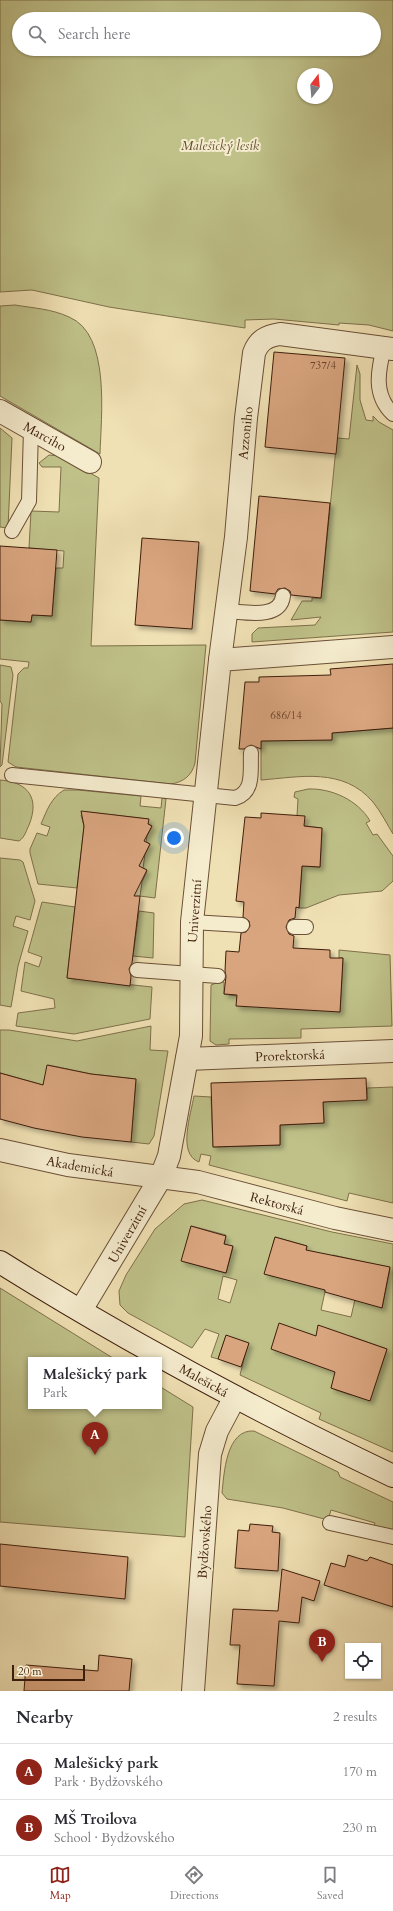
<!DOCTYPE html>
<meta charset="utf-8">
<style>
:root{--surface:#fff;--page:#f2f2f3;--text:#2b2b33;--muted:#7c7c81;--line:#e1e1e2;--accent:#8f2418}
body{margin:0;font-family:Cardo,serif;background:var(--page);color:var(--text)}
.controls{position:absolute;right:12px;bottom:12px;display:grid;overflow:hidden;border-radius:0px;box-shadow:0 1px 3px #0004}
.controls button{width:36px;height:36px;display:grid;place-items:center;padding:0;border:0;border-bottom:1px solid var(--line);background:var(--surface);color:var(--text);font:20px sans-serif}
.compass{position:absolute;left:297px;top:68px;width:36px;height:36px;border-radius:50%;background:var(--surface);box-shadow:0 1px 3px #0004;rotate:16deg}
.scale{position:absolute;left:12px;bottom:10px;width:73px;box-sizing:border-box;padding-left:4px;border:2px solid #3f1e0c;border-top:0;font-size:11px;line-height:14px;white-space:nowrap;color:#3f1e0c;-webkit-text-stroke:3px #f5ecce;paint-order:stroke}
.you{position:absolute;left:174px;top:838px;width:14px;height:14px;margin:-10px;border:3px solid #fff;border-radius:50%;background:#1a73e8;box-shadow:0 0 0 6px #1a73e833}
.badge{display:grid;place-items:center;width:26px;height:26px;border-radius:50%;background:var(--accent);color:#fff;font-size:13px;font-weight:700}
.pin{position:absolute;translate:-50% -33px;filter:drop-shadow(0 1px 2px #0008)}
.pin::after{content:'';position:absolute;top:21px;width:14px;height:12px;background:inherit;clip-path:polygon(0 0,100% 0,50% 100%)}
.popup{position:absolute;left:28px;top:1357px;width:134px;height:52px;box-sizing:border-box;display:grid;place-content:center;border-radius:0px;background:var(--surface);filter:drop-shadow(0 1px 3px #0005);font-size:13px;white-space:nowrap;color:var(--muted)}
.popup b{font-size:15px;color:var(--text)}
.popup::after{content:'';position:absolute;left:50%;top:100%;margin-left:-8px;border:8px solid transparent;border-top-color:var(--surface)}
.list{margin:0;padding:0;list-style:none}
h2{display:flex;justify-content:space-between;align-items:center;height:52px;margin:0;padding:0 16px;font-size:17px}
h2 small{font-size:13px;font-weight:400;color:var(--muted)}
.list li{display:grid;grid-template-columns:26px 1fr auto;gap:12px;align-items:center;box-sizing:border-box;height:56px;padding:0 16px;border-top:1px solid var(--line)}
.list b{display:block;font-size:15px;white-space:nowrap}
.list p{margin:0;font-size:13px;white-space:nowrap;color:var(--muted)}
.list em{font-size:13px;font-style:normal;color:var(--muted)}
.icon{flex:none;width:22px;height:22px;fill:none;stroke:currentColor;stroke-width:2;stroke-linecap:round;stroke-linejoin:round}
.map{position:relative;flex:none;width:393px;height:1691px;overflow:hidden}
.search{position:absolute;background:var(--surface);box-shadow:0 1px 3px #0004;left:12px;right:12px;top:12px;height:44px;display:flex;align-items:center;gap:10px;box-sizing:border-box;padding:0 14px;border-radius:22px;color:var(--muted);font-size:15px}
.sheet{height:164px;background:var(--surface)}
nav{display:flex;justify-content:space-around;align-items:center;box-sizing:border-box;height:56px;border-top:1px solid var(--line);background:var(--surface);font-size:11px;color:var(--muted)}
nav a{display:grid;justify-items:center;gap:2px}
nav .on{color:var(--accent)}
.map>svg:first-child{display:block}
.green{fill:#bfc189;stroke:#7f704a;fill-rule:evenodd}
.building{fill:#d9a57f;stroke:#3f1e0c;filter:url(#shadow)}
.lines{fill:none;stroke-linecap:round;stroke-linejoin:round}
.lane-casing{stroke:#6b4f36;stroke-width:16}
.street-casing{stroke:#6b4f36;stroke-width:24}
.secondary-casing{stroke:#3f1e0c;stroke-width:24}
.lane{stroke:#f5ecce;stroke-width:14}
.street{stroke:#f5ecce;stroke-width:22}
.secondary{stroke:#f5ecce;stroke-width:22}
.labels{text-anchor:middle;stroke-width:4;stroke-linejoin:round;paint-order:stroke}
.number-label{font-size:11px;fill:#664029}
.park-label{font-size:13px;font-style:italic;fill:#654f32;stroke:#f5ecce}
.street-label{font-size:13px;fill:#3f1e0c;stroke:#f5ecce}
</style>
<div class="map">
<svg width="393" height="1691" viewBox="0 0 393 1691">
<defs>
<filter id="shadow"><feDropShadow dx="3.5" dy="3.5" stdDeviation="2" flood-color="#0004"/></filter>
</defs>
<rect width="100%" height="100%" fill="#f0e1b4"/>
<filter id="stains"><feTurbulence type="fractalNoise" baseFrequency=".005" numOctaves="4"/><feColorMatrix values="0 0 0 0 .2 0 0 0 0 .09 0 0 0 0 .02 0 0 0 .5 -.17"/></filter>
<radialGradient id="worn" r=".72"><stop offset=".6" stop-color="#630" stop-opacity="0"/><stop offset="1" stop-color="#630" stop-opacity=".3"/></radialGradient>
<g class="green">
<path d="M 0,0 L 393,0 L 393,331 L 369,325 L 339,323 L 339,325 L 274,319 L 245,320 L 245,328 L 109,307 L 32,290 L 0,292 ZM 19,19 L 374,19 L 374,49 L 19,49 ZM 303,74 L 327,74 L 327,98 L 303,98 Z"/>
<path d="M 15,305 C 33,308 52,309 69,317 C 111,334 101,417 100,454 L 0,396 L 0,306 Z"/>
<path d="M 357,365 L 360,374 L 360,400 L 366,420 L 373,421 L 373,416 L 379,422 L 393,430 L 393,632 L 252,642 L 252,634 L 258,628 L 315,625 L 321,617 L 291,620 L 302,601 L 312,601 L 312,598 L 321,598 L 337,438 L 349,439 Z"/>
<path d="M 0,428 L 12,438 L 8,528 L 0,527 Z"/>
<path d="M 49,455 L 60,456 L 99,478 L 91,646 L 206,645 L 195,763 C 192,775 184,782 171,784 L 16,767 L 8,762 L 18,674 L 24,668 L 28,668 L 29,662 L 0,659 L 0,620 L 31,622 L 32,615 L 52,616 L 56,568 L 63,568 L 64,551 L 29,548 L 31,511 L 59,512 L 61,467 L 42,467 L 39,463 Z"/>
<path d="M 0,665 L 11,667 L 13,675 L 2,765 L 0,767 L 2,704 L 0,701 Z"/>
<path d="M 393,728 L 393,834 C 387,824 381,812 373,802 C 343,767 300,777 261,780 L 261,741 L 332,740 L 332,733 Z"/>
<path d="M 0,780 C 28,782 40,798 29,825 C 26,831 25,837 19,841 L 0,838 Z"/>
<path d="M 308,789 C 331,788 358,800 370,821 L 366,823 L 373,835 L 377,834 L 393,856 L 393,881 L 382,891 L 339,895 L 306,908 L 299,908 L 302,866 L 320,867 L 322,828 L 304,826 L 297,816 L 298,799 L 294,797 L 295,792 Z"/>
<path d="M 64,790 L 78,790 L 141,796 L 140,806 L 161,808 L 162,798 L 166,799 L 155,898 L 140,896 L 142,882 L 147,871 L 143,868 L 145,854 L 150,844 L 146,842 L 147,836 L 152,826 L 148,824 L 148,819 L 86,812 L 81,815 L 84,826 L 77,888 L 38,884 L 30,853 L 30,849 L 37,833 L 47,836 L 50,827 L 41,824 C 47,810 51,798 64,790 Z"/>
<path d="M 0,858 L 20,860 L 23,862 L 35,901 L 30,920 L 16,916 L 13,926 L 28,931 L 18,966 L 11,1007 L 0,1005 Z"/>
<path d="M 42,902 L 75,907 L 67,978 L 152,987 L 150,1019 L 74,1034 L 16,1026 L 18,1013 L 55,1008 L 54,999 L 21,991 L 25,962 L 39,967 L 42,957 L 28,952 Z"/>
<path d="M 139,911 L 154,913 L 153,958 L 133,956 Z"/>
<path d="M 339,950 L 390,955 L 392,1026 L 301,1029 L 301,1038 L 229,1039 L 229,1044 L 216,1045 L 210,1041 L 211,985 L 219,982 L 224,982 L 224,994 L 340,1012 L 343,958 L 339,958 Z"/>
<path d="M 151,1026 L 150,1050 L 168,1051 L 154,1136 L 149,1144 L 131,1142 L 136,1079 L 91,1074 L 48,1065 L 43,1085 L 0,1073 L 0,1030 L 9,1030 L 77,1041 Z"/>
<path d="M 393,1087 L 393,1203 L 349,1193 L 347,1201 L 209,1165 L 211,1156 L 201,1154 L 199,1162 C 177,1154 191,1114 194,1096 L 211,1097 L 213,1147 L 280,1145 L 280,1125 L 324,1123 L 323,1102 L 367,1099 L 367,1088 Z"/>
<path d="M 202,1200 L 332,1232 L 393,1244 L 393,1452 L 319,1419 L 321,1413 L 240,1375 L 248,1343 L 226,1336 L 218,1359 L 211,1357 L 219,1334 L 205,1329 L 192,1348 L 128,1313 L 120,1305 L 119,1291 L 126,1275 L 155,1229 L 184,1204 ZM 191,1226 L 226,1235 L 224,1244 L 233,1247 L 226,1273 L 182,1261 ZM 275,1237 L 307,1246 L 298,1282 L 265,1274 ZM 333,1255 L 390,1268 L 382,1308 L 356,1295 L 351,1317 L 321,1310 ZM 223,1276 L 237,1280 L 230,1303 L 218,1299 ZM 350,1336 L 387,1349 L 379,1373 L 366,1369 L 351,1395 L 331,1388 Z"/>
<path d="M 0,1288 L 116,1360 L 31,1360 L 31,1406 L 159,1406 L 159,1386 L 193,1407 L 185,1537 L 0,1522 Z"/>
<path d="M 254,1431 L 338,1472 L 340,1477 L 393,1502 L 393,1533 L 373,1529 L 375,1523 L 331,1510 L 328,1520 L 283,1508 L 227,1499 L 222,1493 C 224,1474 226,1429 254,1431 Z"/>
</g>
<g class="building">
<path d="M 274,352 L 345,358 L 336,454 L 265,447 Z"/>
<path d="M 259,496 L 330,503 L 321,598 L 291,595 L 290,591 L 285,588 L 278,589 L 275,594 L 250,591 Z"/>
<path d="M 142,538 L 199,542 L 192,629 L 135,625 Z"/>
<path d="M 0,546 L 57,550 L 52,616 L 32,615 L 31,622 L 0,620 Z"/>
<path d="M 393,664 L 393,728 L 332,733 L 332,740 L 261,741 L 261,749 L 251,745 L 244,749 L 239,749 L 245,682 L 259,682 L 259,677 L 331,675 L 330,669 Z"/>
<path d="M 81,811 L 149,819 L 148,824 L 152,826 L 144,841 L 150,844 L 139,866 L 147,870 L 134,896 L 140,896 L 132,963 L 129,969 L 131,976 L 130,986 L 67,978 L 84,826 Z"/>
<path d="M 261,813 L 305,816 L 304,826 L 322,828 L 320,867 L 302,866 L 299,908 L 296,907 L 295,918 L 289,920 L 286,927 L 289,934 L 294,936 L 293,948 L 330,950 L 330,958 L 343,958 L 340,1012 L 236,1006 L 237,995 L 224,994 L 226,976 L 225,971 L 226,951 L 239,952 L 241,933 L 246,932 L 250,926 L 249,921 L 243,917 L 244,902 L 236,901 L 245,817 L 261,818 Z"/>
<path d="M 47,1065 L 91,1074 L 136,1079 L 131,1142 L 82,1137 L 34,1128 L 0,1119 L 0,1073 L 43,1085 Z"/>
<path d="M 366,1078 L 367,1100 L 323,1102 L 324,1123 L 280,1125 L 280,1145 L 213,1147 L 211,1083 Z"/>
<path d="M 191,1226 L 226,1236 L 224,1244 L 233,1246 L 226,1273 L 181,1261 Z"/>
<path d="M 275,1237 L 307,1246 L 306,1250 L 390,1267 L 382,1308 L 325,1292 L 325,1290 L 264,1274 Z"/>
<path d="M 279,1323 L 316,1336 L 318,1325 L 387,1349 L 370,1401 L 331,1388 L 335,1372 L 271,1349 Z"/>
<path d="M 226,1335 L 249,1343 L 241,1367 L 218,1359 Z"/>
<path d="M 250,1524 L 273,1526 L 272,1532 L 280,1533 L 278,1571 L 235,1568 L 238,1530 L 249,1531 Z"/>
<path d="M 0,1544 L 128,1557 L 125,1599 L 0,1586 Z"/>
<path d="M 348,1555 L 367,1561 L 370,1557 L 393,1565 L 393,1607 L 324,1585 L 331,1563 L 345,1567 Z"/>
<path d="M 282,1569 L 320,1581 L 314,1601 L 302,1597 L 299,1623 L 279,1621 L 274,1686 L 237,1684 L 240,1645 L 230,1645 L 233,1609 L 278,1611 Z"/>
<path d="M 99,1655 L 132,1659 L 129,1691 L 24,1691 L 26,1665 L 98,1671 Z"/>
</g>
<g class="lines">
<g class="lane-casing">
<g id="lane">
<path d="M 384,347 C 378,371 373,395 393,414"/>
<path d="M 12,531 L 29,501 L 31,429"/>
<path d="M 227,611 C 245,612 280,620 283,596"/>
<path d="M 12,775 L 235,798 C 255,792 250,770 251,753"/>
<path d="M 192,922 L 242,925"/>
<path d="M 294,927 L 306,927"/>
<path d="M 137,970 L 218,976"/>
<path d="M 330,1523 L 393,1537"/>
</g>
</g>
<g class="street-casing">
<g id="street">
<path d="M 0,411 L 90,462"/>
<path d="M 220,660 L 236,537 L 246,418 L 254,353 C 259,340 267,336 280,334 L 393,349"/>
<path d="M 187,1059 L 393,1051"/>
<path d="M 0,1150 L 68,1165 L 198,1182 L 335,1218 L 393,1230"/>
<path d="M 81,1310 L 161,1177 L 169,1156 L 191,1036 L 192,922 L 220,660 L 393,647"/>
<path d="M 193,1691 L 210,1454 L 217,1431 L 235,1397"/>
</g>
</g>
<g class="secondary-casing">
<path id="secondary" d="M 0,1262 C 126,1341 259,1412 393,1476"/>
</g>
<use href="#lane" class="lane"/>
<use href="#street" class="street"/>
<use href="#secondary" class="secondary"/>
</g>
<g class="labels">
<g class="number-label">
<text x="323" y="369">737/4</text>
<text x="286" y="719">686/14</text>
</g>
<g class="park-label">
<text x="220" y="150">Malešický lesík</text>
</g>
<g class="street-label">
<text transform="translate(245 433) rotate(-84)" y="5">Azzoniho</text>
<text transform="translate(45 436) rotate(29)" y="5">Marciho</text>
<text transform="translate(194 911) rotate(-86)" y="5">Univerzitní</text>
<text transform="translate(290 1055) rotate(-2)" y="5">Prorektorská</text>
<text transform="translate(80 1166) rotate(10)" y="5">Akademická</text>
<text transform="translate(277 1203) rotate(15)" y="5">Rektorská</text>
<text transform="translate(127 1234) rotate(-60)" y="5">Univerzitní</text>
<text transform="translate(204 1380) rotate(29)" y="5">Malešická</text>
<text transform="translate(204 1542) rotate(-86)" y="5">Bydžovského</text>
</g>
</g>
<rect width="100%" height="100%" filter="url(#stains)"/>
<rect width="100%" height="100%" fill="url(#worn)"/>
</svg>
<div class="controls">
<button><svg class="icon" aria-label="locate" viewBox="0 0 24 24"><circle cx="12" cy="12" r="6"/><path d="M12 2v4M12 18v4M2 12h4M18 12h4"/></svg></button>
</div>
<svg class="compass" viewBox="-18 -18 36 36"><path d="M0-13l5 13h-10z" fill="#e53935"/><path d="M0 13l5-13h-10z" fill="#7c7c81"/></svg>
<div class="scale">20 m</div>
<div class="you"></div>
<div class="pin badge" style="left:95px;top:1455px">A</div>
<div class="popup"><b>Malešický park</b>Park</div>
<div class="pin badge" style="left:322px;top:1662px">B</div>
<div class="search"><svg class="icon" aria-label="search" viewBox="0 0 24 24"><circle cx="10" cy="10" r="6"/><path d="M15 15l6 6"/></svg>Search here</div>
</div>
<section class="sheet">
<h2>Nearby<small>2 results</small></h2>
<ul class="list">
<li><span class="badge">A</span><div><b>Malešický park</b><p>Park · Bydžovského</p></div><em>170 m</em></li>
<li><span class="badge">B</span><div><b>MŠ Troilova</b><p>School · Bydžovského</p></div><em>230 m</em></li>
</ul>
</section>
<nav>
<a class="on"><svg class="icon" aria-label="map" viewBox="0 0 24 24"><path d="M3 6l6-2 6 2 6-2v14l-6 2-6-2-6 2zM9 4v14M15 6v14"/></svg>Map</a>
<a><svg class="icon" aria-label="directions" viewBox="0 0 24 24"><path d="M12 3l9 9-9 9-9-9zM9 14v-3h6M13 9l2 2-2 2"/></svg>Directions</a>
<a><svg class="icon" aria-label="saved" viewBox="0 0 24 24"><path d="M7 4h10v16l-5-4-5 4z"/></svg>Saved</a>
</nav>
